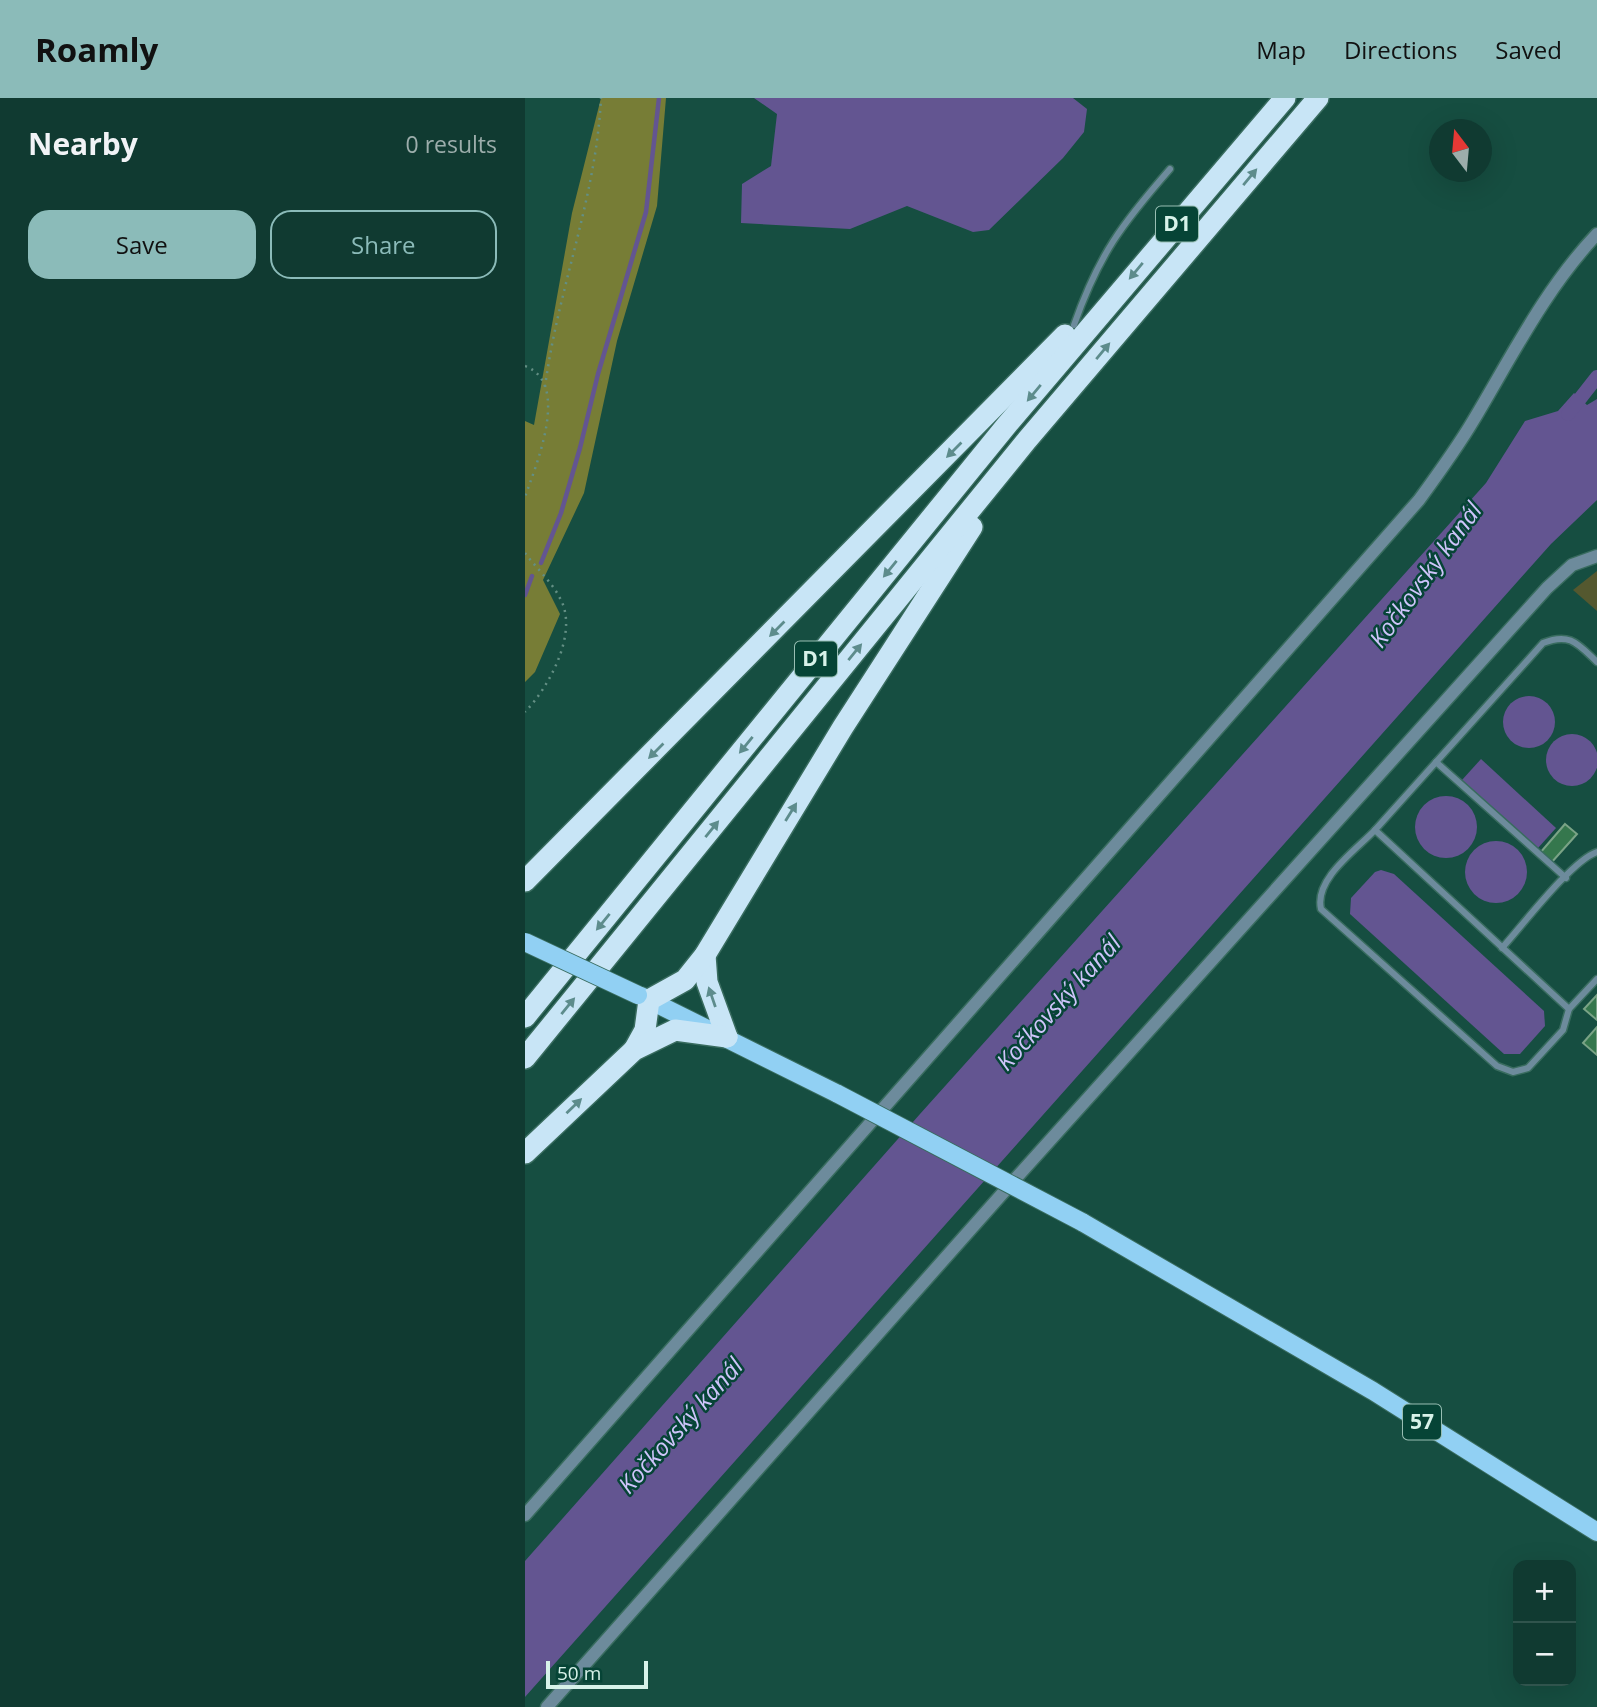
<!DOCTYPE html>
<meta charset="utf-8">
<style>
:root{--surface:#103a31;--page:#1e453d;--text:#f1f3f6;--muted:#9cadab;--line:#30544d;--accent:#8bbbb9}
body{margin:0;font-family:"Open Sans",sans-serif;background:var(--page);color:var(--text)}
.controls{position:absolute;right:21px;bottom:21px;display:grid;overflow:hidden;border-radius:14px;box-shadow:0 7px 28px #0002}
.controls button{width:63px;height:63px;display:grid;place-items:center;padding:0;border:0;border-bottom:2px solid var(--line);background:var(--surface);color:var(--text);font:35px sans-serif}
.compass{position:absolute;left:904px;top:21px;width:63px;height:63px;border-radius:50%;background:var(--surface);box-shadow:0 7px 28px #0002;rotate:344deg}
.scale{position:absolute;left:21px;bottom:18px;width:102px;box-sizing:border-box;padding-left:7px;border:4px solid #d7f2e9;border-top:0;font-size:19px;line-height:24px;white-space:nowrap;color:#d7f2e9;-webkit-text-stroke:5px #064436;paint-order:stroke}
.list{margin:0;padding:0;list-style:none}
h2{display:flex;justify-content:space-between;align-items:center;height:91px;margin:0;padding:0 28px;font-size:30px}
h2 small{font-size:23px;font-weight:400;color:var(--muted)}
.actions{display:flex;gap:14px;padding:21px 28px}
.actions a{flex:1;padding:16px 0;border:2px solid var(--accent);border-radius:21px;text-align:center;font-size:24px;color:var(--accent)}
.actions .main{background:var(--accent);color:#111}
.map{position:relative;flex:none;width:1072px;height:1609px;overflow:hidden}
header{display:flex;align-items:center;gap:42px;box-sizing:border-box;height:98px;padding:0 35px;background:var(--accent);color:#111}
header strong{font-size:33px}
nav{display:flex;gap:38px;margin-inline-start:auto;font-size:24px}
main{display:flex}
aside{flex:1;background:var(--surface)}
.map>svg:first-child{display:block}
.green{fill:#54582f}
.forest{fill:#777d36}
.water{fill:#635591}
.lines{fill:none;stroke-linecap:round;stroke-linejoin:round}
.stream{stroke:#635591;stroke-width:4.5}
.canal{stroke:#635591;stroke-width:14}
.building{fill:#35774d;stroke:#7aa386;stroke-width:2}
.service-casing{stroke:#396c5f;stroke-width:9}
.minor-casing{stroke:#396c5f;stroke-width:15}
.primary-casing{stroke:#396c5f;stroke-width:20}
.motorway-casing{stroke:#396c5f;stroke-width:24}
.path{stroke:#638f84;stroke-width:2.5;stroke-dasharray:2 5;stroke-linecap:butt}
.service{stroke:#6d8b9c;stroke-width:6}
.minor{stroke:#6d8b9c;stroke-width:12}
.primary{stroke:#91d0f3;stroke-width:18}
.motorway{stroke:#c8e5f6;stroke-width:21}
.primary-bridge-casing{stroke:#396c5f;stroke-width:20;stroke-linecap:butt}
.primary-bridge{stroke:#91d0f3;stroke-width:18}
.oneway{fill:#5d8c8c}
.labels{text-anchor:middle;stroke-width:5;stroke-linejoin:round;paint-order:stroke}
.shield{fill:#064436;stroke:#98beb3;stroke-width:2}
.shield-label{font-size:21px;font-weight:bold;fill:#d7f2e9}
.water-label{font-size:24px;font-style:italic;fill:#cec4fa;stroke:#064436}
</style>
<header>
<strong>Roamly</strong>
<nav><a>Map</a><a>Directions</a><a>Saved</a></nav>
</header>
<main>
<aside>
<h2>Nearby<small>0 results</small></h2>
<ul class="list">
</ul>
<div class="actions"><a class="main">Save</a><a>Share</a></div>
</aside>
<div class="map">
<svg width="1072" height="1609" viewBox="0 0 1072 1609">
<rect width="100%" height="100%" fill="#164e41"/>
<path class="green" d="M 1072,473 L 1072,513 L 1048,492 Z"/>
<path class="forest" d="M 76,0 L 141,0 L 132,108 L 92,243 L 59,395 L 18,482 L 35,516 L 10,574 L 0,584 L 0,323 L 9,327 L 47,115 Z"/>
<g class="water">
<path d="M 229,0 L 548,0 L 562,11 L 559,34 L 538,60 L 464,132 L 448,134 L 382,108 L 325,131 L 216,125 L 217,86 L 246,68 L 252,16 Z"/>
<path d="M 1049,295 L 1062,307 L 1072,301 L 1072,402 L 1026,446 L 0,1599 L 0,1463 L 395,1016 L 961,385 L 1000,323 L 1033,313 Z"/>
<circle cx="1004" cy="624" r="26"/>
<circle cx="1047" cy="662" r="26"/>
<path d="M 956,661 L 1031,730 L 1013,750 L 937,682 Z"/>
<circle cx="921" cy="729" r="31"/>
<circle cx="971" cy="774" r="31"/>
<path d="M 856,772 L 869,776 L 1019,913 L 1020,928 L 995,956 L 979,956 L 825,816 L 826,800 L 850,774 Z"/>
</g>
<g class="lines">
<g class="stream">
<path d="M 16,465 L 36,415 L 55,350 L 73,276 L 121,114 L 134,0"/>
<path d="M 0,497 L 7,478"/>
</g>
<path class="canal" d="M 1043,316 L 1072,279"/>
</g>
<g class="building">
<path d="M 1040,726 L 1052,736 L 1026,765 L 1015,755 Z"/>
<path d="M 1072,897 L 1072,922 L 1059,911 Z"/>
<path d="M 1072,929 L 1072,957 L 1058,945 Z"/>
</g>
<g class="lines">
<g class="service-casing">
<g id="service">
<path d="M 549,227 C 574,156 597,126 645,71"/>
<path d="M 911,664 L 1041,780"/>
<path d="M 850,732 C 831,752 789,781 796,811 L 972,968 L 988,974 L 1003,970 L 1038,932 L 1044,911 L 1072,881"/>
<path d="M 977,850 C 997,828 1047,762 1072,754"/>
<path d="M 1044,911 L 850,732 L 1018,545 C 1045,534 1053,546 1072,564"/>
</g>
</g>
<g class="minor-casing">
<g id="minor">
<path d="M 0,1417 L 894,402 C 913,376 932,350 948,323 C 987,258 1020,191 1072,136"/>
<path d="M 22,1609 L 492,1079 L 1022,490 L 1047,467 L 1072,458"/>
</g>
</g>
<g class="primary-casing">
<g id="primary">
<path d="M 116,898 L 313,996"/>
<path d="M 557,1124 L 848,1293 L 1072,1434"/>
</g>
</g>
<g class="motorway-casing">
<g id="motorway">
<path d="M 0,783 L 540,237"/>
<path d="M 180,857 L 182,884 L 202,939"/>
<path d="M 0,919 L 481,328 L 760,0"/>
<path d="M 109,952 L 120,932 L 124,902 L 160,882 L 180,857 L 318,629 L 447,429"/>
<path d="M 0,960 L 502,342 L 793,0"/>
<path d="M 0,1055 L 109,952 L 150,932 L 202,939"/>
</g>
</g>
<g class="path">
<path d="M 0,268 C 46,285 11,367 0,399"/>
<path d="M 20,289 C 33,190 71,101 76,0"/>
<path d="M 0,455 C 12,471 27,484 36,502 C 53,536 24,589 0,614"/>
</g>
<use href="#service" class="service"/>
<use href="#minor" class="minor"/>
<use href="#primary" class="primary"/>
<use href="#motorway" class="motorway"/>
<g class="primary-bridge-casing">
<g id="primary-bridge">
<path d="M 0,844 L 113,897"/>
<path d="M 313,996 L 557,1124"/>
</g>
</g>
<use href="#primary-bridge" class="primary-bridge"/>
</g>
<defs><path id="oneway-solid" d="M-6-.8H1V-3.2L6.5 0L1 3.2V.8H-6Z" transform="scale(1.75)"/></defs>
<g class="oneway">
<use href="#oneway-solid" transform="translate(725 79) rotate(-50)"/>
<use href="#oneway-solid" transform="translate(611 173) rotate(130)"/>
<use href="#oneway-solid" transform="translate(578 253) rotate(-50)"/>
<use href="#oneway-solid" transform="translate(509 295) rotate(130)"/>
<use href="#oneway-solid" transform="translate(429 352) rotate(135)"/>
<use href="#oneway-solid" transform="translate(365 471) rotate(129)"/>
<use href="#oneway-solid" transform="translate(252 531) rotate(135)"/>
<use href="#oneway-solid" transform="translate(330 554) rotate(-51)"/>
<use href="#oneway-solid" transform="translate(221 647) rotate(129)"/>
<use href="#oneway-solid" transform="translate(131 653) rotate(135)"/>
<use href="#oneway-solid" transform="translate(266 714) rotate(-58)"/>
<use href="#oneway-solid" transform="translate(187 731) rotate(-51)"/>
<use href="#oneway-solid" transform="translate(78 824) rotate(129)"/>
<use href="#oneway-solid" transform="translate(187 899) rotate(-109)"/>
<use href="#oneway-solid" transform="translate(43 908) rotate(-51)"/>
<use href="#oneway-solid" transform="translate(49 1008) rotate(-44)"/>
</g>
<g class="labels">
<g class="shield">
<rect x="631" y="108.5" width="42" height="35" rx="5"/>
<rect x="270" y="543.5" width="42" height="35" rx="5"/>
<rect x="878" y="1306.5" width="38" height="35" rx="5"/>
</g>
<g class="shield-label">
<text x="652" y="133">D1</text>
<text x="291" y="568">D1</text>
<text x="897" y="1331">57</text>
</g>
<g class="water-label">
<text transform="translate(901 477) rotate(-54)" y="8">Kočkovský kanál</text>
<text transform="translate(534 905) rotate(-48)" y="8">Kočkovský kanál</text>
<text transform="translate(156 1328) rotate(-48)" y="8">Kočkovský kanál</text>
</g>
</g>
</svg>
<div class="controls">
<button>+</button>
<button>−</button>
</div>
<svg class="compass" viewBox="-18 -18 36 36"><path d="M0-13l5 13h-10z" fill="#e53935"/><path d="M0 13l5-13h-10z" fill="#9cadab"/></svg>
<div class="scale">50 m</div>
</div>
</main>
